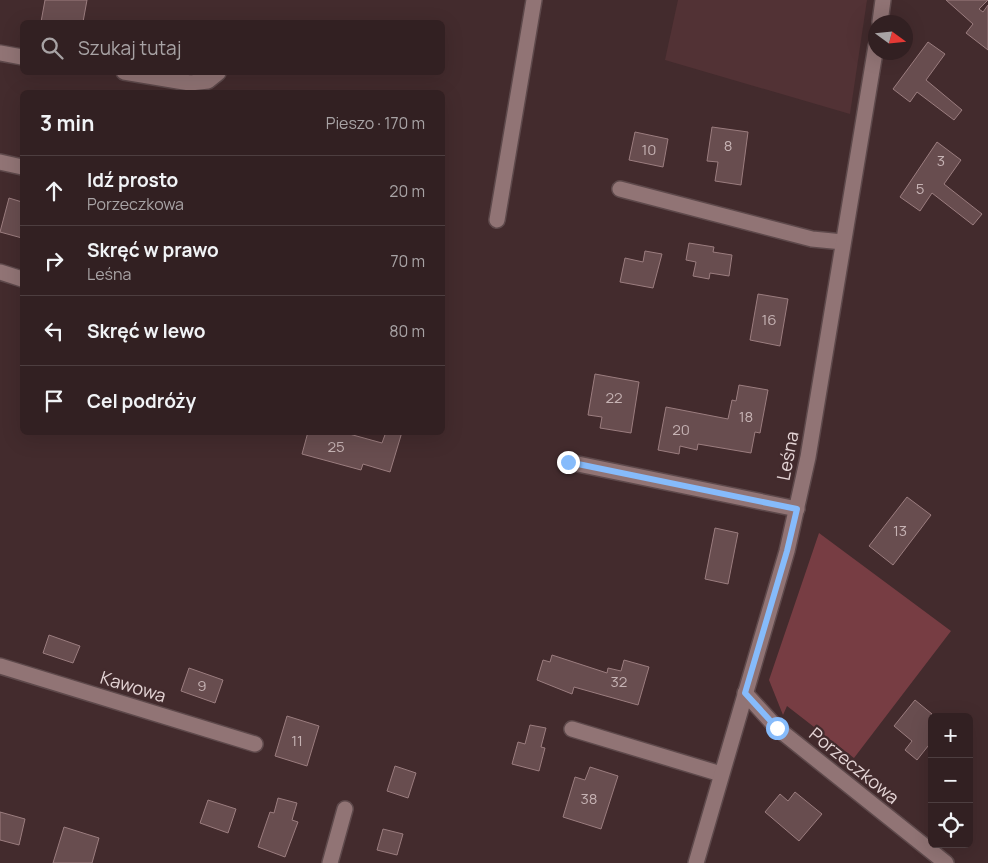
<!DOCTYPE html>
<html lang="pl">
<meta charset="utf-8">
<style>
:root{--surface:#322022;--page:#3a282a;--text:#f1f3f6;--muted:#a8a3a5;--line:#4d3e40}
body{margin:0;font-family:Manrope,sans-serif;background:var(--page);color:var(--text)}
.controls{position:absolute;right:15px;bottom:15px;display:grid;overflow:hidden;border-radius:8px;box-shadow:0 5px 20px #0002}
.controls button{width:45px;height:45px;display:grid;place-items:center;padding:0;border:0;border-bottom:1px solid var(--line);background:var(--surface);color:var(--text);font:25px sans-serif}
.compass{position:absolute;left:868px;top:15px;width:45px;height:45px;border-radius:50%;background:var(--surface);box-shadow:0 5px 20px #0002;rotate:105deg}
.stop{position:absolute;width:15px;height:15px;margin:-11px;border:4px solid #86bbfb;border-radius:50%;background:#fff}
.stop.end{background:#86bbfb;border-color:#fff;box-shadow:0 1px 5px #0008}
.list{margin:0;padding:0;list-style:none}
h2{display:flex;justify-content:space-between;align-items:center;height:65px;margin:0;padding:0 20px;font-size:21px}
h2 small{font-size:16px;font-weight:400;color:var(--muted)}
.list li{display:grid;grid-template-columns:32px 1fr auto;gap:15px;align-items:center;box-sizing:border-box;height:70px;padding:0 20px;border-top:1px solid var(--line)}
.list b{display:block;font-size:19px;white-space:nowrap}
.list p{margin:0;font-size:16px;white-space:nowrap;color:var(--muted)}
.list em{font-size:16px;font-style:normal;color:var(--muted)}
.icon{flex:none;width:28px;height:28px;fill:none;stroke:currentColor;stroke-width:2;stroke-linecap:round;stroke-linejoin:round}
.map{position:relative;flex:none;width:988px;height:863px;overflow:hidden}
.search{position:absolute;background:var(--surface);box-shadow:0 5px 20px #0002;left:20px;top:20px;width:425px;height:55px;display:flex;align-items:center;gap:12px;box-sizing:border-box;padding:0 18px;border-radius:8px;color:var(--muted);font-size:19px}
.panel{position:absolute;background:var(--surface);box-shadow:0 5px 20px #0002;left:20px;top:90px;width:425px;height:345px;border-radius:8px}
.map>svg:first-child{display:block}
.built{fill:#523235}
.green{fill:#773d43}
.building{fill:#684d4f;stroke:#9b7d7f}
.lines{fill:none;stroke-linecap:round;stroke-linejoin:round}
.minor-casing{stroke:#5e494b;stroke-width:18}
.minor{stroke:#917475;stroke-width:15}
.route{stroke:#86bbfb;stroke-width:6}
.labels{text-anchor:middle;stroke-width:4.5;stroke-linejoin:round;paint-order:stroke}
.number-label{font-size:15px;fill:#c6b3b4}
.street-label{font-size:18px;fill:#e5d5d6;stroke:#432b2d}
</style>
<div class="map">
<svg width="988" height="863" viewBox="0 0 988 863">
<rect width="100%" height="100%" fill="#432b2d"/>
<path class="built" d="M 678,0 L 867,0 L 850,114 L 665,60 Z"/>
<path class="green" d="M 819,533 L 951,631 L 854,758 L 787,706 L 783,715 L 769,680 Z"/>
<g class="building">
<path d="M 45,0 L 87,0 L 83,22 L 41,22 Z"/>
<path d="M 946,0 L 988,0 L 979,9 L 983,12 L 988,5 L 988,50 L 966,33 L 973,24 Z"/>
<path d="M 928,42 L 945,54 L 926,80 L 962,110 L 954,120 L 917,92 L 910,102 L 893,89 Z"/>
<path d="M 712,127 L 748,132 L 741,185 L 715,181 L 718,162 L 707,161 Z"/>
<path d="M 635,132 L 668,139 L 663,167 L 629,160 Z"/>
<path d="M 937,142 L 961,160 L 944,184 L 982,214 L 973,225 L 932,193 L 920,211 L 900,197 Z"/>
<path d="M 9,198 L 22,202 L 22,238 L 0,232 Z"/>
<path d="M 689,243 L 714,247 L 713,252 L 732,255 L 729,276 L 710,273 L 709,279 L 693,276 L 696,262 L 686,260 Z"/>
<path d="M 645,251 L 662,254 L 653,288 L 620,282 L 625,258 L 643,262 Z"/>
<path d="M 758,294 L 788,299 L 780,346 L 750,340 Z"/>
<path d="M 595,374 L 639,382 L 631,433 L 600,428 L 602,417 L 588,415 Z"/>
<path d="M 739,385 L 768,390 L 760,433 L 755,432 L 751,453 L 698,444 L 697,450 L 680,446 L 679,454 L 658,450 L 666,407 L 728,419 L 732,400 L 736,401 Z"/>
<path d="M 308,432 L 342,432 L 382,443 L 386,432 L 402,432 L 390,472 L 363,464 L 361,470 L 302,454 Z"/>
<path d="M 907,497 L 931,515 L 893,565 L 869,546 Z"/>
<path d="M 715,528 L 738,533 L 728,584 L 705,579 Z"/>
<path d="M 49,635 L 80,646 L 73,663 L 43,653 Z"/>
<path d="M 552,655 L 607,673 L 608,668 L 621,671 L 624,660 L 649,667 L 638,705 L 574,687 L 572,694 L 537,680 L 543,660 L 550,662 Z"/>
<path d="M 189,668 L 223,680 L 215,703 L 181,691 Z"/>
<path d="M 915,700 L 932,714 L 932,741 L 917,760 L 905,750 L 912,741 L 894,726 Z"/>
<path d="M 287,716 L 319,726 L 307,766 L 275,756 Z"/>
<path d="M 530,725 L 546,728 L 541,747 L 545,748 L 539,771 L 512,764 L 518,742 L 525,744 Z"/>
<path d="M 395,766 L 416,773 L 408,798 L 387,791 Z"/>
<path d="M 590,767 L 618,776 L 601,829 L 563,817 L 575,777 L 585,780 Z"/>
<path d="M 795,792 L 822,814 L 799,841 L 765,812 L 780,794 L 788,801 Z"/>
<path d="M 278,798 L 297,803 L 292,820 L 298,822 L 285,857 L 258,847 L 270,812 L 274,813 Z"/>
<path d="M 208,800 L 236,809 L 228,833 L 200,823 Z"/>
<path d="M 0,812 L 25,819 L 19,845 L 0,840 Z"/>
<path d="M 64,827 L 99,838 L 92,863 L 53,863 Z"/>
<path d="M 383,829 L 403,834 L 397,855 L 377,850 Z"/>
</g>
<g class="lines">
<g class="minor-casing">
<g id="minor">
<path d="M 880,22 L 883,0"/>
<path d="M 0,53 L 22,57"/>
<path d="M 124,72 L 190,83 L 208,81 L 218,73"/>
<path d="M 0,162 L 22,167"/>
<path d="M 620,189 L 812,239 L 843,242"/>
<path d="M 497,220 L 534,0"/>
<path d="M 0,272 L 22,279"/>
<path d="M 568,462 L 797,509"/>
<path d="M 0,666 L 255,744"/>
<path d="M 745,693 L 777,728 L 946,863"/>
<path d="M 572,729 L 721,774"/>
<path d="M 330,863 L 345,809"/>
<path d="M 696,863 L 787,551 L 808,457 L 876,46"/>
</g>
</g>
<use href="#minor" class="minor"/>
</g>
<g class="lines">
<path class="route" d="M 568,462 L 797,509 L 787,551 L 745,693 L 777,728"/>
</g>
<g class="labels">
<g class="number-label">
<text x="728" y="151">8</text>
<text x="649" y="155">10</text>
<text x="941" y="166">3</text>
<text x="920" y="194">5</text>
<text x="769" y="325">16</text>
<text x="614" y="403">22</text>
<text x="746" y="422">18</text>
<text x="681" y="435">20</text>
<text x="336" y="452">25</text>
<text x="900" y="536">13</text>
<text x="619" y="687">32</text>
<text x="202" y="691">9</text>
<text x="297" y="746">11</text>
<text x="589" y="804">38</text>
</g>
<g class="street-label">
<text transform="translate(788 456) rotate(-79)" y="6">Leśna</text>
<text transform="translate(133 687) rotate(17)" y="6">Kawowa</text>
<text transform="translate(854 766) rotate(39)" y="6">Porzeczkowa</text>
</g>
</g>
</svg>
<div class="controls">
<button>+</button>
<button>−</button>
<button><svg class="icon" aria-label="locate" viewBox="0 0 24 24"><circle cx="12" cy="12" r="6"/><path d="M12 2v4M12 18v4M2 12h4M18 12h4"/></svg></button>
</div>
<svg class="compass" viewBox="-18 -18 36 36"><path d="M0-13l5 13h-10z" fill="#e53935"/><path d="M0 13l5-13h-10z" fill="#a8a3a5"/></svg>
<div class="stop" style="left:777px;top:728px"></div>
<div class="stop end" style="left:568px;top:462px"></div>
<div class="search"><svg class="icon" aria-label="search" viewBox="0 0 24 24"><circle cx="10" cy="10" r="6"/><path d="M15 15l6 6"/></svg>Szukaj tutaj</div>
<section class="panel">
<h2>3 min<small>Pieszo · 170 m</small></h2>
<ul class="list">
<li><svg class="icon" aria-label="ahead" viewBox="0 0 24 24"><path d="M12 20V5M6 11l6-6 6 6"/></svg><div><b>Idź prosto</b><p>Porzeczkowa</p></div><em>20 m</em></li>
<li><svg class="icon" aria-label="right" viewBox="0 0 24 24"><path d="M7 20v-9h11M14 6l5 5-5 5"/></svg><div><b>Skręć w prawo</b><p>Leśna</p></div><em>70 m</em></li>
<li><svg class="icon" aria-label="left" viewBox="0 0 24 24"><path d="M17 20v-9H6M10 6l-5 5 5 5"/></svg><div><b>Skręć w lewo</b></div><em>80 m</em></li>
<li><svg class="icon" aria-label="arrive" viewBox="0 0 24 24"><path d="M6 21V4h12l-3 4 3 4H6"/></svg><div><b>Cel podróży</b></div></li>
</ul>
</section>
</div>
